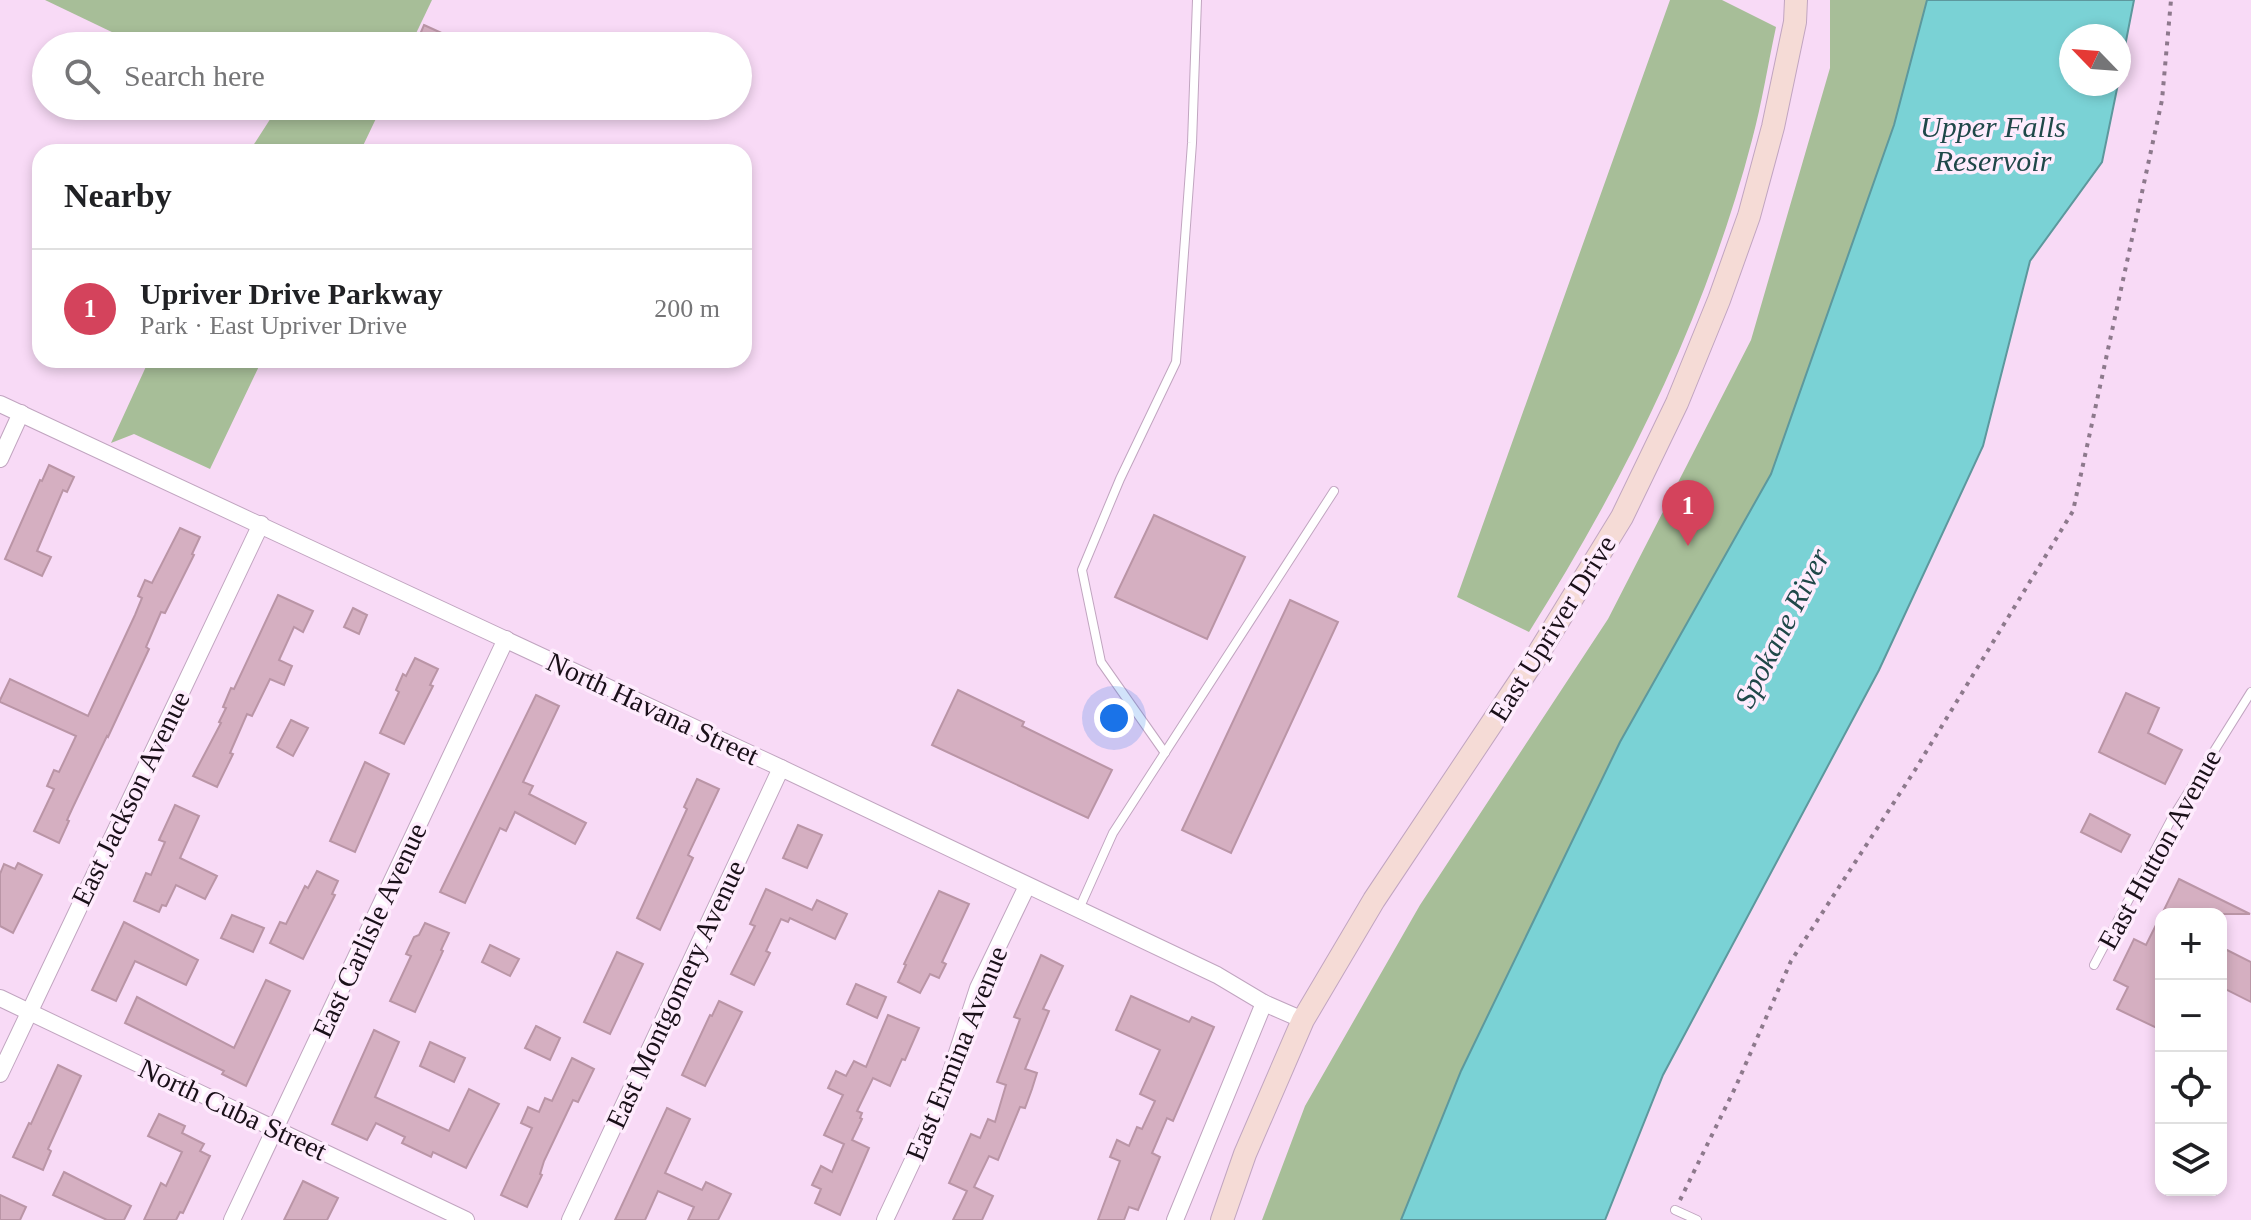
<!DOCTYPE html>
<meta charset="utf-8">
<style>
:root{--surface:#fff;--page:#f2f2f2;--text:#202124;--muted:#757577;--line:#e0e0e0;--accent:#d4435c}
body{margin:0;font-family:"Times New Roman",serif;background:var(--page);color:var(--text)}
.controls{position:absolute;right:24px;bottom:24px;display:grid;overflow:hidden;border-radius:16px;box-shadow:0 4px 12px #0003}
.controls button{width:72px;height:72px;display:grid;place-items:center;padding:0;border:0;border-bottom:2px solid var(--line);background:var(--surface);color:var(--text);font:40px sans-serif}
.compass{position:absolute;left:2059px;top:24px;width:72px;height:72px;border-radius:50%;background:var(--surface);box-shadow:0 4px 12px #0003;rotate:295deg}
.you{position:absolute;left:1114px;top:718px;width:28px;height:28px;margin:-20px;border:6px solid #fff;border-radius:50%;background:#1a73e8;box-shadow:0 0 0 12px #1a73e833}
.badge{display:grid;place-items:center;width:52px;height:52px;border-radius:50%;background:var(--accent);color:#fff;font-size:26px;font-weight:700}
.pin{position:absolute;translate:-50% -66px;filter:drop-shadow(0 2px 4px #0008)}
.pin::after{content:'';position:absolute;top:42px;width:28px;height:24px;background:inherit;clip-path:polygon(0 0,100% 0,50% 100%)}
.list{margin:0;padding:0;list-style:none}
h2{display:flex;justify-content:space-between;align-items:center;height:104px;margin:0;padding:0 32px;font-size:34px}
h2 small{font-size:26px;font-weight:400;color:var(--muted)}
.list li{display:grid;grid-template-columns:52px 1fr auto;gap:24px;align-items:center;box-sizing:border-box;height:120px;padding:0 32px;border-top:2px solid var(--line)}
.list b{display:block;font-size:30px;white-space:nowrap}
.list p{margin:0;font-size:26px;white-space:nowrap;color:var(--muted)}
.list em{font-size:26px;font-style:normal;color:var(--muted)}
.icon{flex:none;width:44px;height:44px;fill:none;stroke:currentColor;stroke-width:2;stroke-linecap:round;stroke-linejoin:round}
.map{position:relative;flex:none;width:2251px;height:1220px;overflow:hidden}
.search{position:absolute;background:var(--surface);box-shadow:0 4px 12px #0003;left:32px;top:32px;width:720px;height:88px;display:flex;align-items:center;gap:20px;box-sizing:border-box;padding:0 28px;border-radius:44px;color:var(--muted);font-size:30px}
.panel{position:absolute;background:var(--surface);box-shadow:0 4px 12px #0003;left:32px;top:144px;width:720px;height:224px;border-radius:24px}
.map>svg:first-child{display:block}
.green{fill:#a7be98}
.water{fill:#7ad2d5;stroke:#5d989d;stroke-width:2}
.building{fill:#d5afc1;stroke:#ba95a6;stroke-width:2}
.lines{fill:none;stroke-linecap:round;stroke-linejoin:round}
.lane-casing{stroke:#c1a5c0;stroke-width:10}
.street-casing{stroke:#c1a5c0;stroke-width:18}
.secondary-casing{stroke:#c1a5c0;stroke-width:24}
.path{stroke:#8d798c;stroke-width:4;stroke-dasharray:4 6;stroke-linecap:butt}
.lane{stroke:#fff;stroke-width:8}
.street{stroke:#fff;stroke-width:16}
.secondary{stroke:#f5dbd6;stroke-width:22}
.labels{text-anchor:middle;stroke-width:7;stroke-linejoin:round;paint-order:stroke}
.street-label{font-size:28px;fill:#1a1019;stroke:#feecfd}
.water-label{font-size:30px;font-style:italic;fill:#1f4849;stroke:#feecfd}
</style>
<div class="map">
<svg width="2251" height="1220" viewBox="0 0 2251 1220">
<rect width="100%" height="100%" fill="#f8daf6"/>
<g class="green">
<path d="M 45,0 L 432,0 L 410,46 L 141,46 Z"/>
<path d="M 1670,0 L 1722,0 L 1776,27 C 1768,64 1762,103 1752,140 C 1706,316 1626,478 1529,632 L 1457,597 Z"/>
<path d="M 1830,0 L 1927,0 L 1894,125 L 1771,474 L 1620,742 L 1461,1071 L 1401,1220 L 1262,1220 L 1305,1106 L 1420,905 L 1608,619 L 1751,340 L 1830,68 Z"/>
<path d="M 268,106 L 382,106 L 360,152 L 249,152 L 276,110 Z"/>
<path d="M 149,360 L 262,360 L 210,469 L 134,434 L 111,443 Z"/>
</g>
<path class="water" d="M 1927,0 L 2134,0 L 2119,77 L 2119,36 L 2071,36 L 2071,84 L 2118,84 L 2102,162 L 2030,261 L 1983,446 L 1879,670 L 1663,1075 L 1605,1220 L 1401,1220 L 1461,1071 L 1620,742 L 1771,474 L 1894,125 Z"/>
<g class="building">
<path d="M 424,25 L 470,46 L 415,46 Z"/>
<path d="M 49,465 L 74,477 L 67,492 L 63,490 L 37,551 L 51,557 L 42,576 L 5,559 L 40,480 L 42,481 Z"/>
<path d="M 1154,515 L 1245,557 L 1207,639 L 1115,597 Z"/>
<path d="M 180,528 L 200,537 L 192,554 L 194,555 L 165,613 L 161,612 L 146,647 L 149,649 L 108,737 L 107,736 L 73,807 L 67,820 L 69,821 L 59,843 L 34,831 L 54,789 L 47,786 L 54,770 L 59,772 L 76,736 L 0,702 L 0,700 L 10,679 L 88,716 L 135,615 L 142,598 L 138,596 L 145,580 L 152,583 Z"/>
<path d="M 278,595 L 313,611 L 303,632 L 294,627 L 279,660 L 292,666 L 284,685 L 270,679 L 252,716 L 247,714 L 230,753 L 233,754 L 217,787 L 193,776 L 221,723 L 219,722 L 226,708 L 223,707 L 231,688 L 234,689 Z"/>
<path d="M 1290,600 L 1338,622 L 1231,853 L 1182,830 Z"/>
<path d="M 353,608 L 367,615 L 359,634 L 344,627 Z"/>
<path d="M 415,658 L 438,669 L 430,685 L 433,686 L 404,744 L 380,733 L 399,692 L 396,690 L 403,674 L 406,676 Z"/>
<path d="M 958,690 L 1024,722 L 1022,726 L 1112,770 L 1088,818 L 932,745 Z"/>
<path d="M 2126,693 L 2159,708 L 2148,733 L 2182,750 L 2165,784 L 2099,752 Z"/>
<path d="M 536,695 L 559,706 L 523,782 L 533,786 L 529,794 L 586,823 L 575,844 L 515,812 L 506,831 L 500,828 L 465,903 L 440,892 Z"/>
<path d="M 291,720 L 308,728 L 293,756 L 277,747 Z"/>
<path d="M 365,762 L 389,774 L 355,852 L 330,841 Z"/>
<path d="M 697,779 L 719,789 L 688,855 L 693,858 L 660,930 L 637,918 L 687,809 L 684,807 Z"/>
<path d="M 175,805 L 199,816 L 180,858 L 217,876 L 205,899 L 176,885 L 166,906 L 162,905 L 159,912 L 134,901 L 146,873 L 151,875 L 165,842 L 159,840 Z"/>
<path d="M 2090,814 L 2130,835 L 2121,852 L 2081,832 Z"/>
<path d="M 798,825 L 822,835 L 807,868 L 783,858 Z"/>
<path d="M 18,863 L 42,875 L 13,933 L 0,926 L 0,874 L 4,864 L 15,869 Z"/>
<path d="M 317,871 L 338,881 L 332,894 L 335,895 L 303,959 L 270,943 L 280,922 L 286,924 L 305,886 L 308,888 Z"/>
<path d="M 2179,879 L 2250,914 L 2162,914 Z"/>
<path d="M 766,889 L 812,910 L 817,900 L 847,914 L 835,939 L 790,918 L 788,922 L 781,919 L 766,951 L 770,953 L 754,985 L 731,974 L 755,926 L 750,924 Z"/>
<path d="M 939,891 L 969,904 L 942,962 L 946,964 L 939,978 L 930,974 L 920,993 L 898,982 L 906,965 L 904,964 Z"/>
<path d="M 232,915 L 264,928 L 253,952 L 221,938 Z"/>
<path d="M 2161,915 L 2161,1030 L 2117,1009 L 2128,987 L 2114,980 L 2134,939 L 2146,945 Z"/>
<path d="M 124,922 L 198,960 L 186,985 L 135,961 L 116,1001 L 92,990 Z"/>
<path d="M 425,923 L 449,933 L 441,950 L 443,951 L 415,1012 L 390,1001 L 411,956 L 406,954 L 414,937 L 419,935 Z"/>
<path d="M 490,945 L 519,959 L 510,976 L 482,962 Z"/>
<path d="M 2221,947 L 2251,962 L 2251,1002 L 2221,987 Z"/>
<path d="M 617,952 L 643,964 L 610,1034 L 584,1022 Z"/>
<path d="M 1041,955 L 1063,966 L 1043,1009 L 1049,1011 L 1025,1069 L 1037,1073 L 1032,1089 L 1025,1108 L 1020,1107 L 998,1160 L 989,1156 L 974,1187 L 993,1196 L 982,1220 L 953,1220 L 967,1191 L 949,1183 L 971,1134 L 980,1138 L 988,1119 L 995,1122 L 1006,1085 L 997,1082 L 1020,1019 L 1014,1017 Z"/>
<path d="M 266,980 L 290,991 L 246,1086 L 222,1074 L 224,1071 L 125,1023 L 137,997 L 234,1048 Z"/>
<path d="M 856,984 L 886,997 L 877,1018 L 847,1004 Z"/>
<path d="M 1131,996 L 1189,1022 L 1192,1017 L 1214,1027 L 1173,1121 L 1167,1118 L 1152,1153 L 1160,1157 L 1138,1210 L 1129,1207 L 1124,1220 L 1098,1220 L 1120,1161 L 1110,1157 L 1117,1140 L 1129,1146 L 1137,1127 L 1142,1129 L 1155,1101 L 1140,1094 L 1160,1050 L 1116,1030 Z"/>
<path d="M 719,1001 L 742,1012 L 705,1086 L 682,1075 L 710,1015 L 712,1016 Z"/>
<path d="M 888,1015 L 919,1028 L 905,1060 L 902,1059 L 890,1086 L 873,1078 L 857,1111 L 862,1113 L 860,1118 L 862,1119 L 852,1140 L 869,1148 L 840,1215 L 815,1203 L 821,1189 L 812,1185 L 821,1166 L 832,1172 L 844,1144 L 824,1135 L 843,1095 L 828,1088 L 836,1071 L 846,1076 L 854,1061 L 866,1067 Z"/>
<path d="M 536,1026 L 560,1038 L 550,1060 L 525,1048 Z"/>
<path d="M 374,1030 L 399,1042 L 375,1097 L 449,1131 L 469,1089 L 499,1104 L 466,1168 L 433,1152 L 431,1157 L 402,1143 L 405,1137 L 376,1123 L 367,1140 L 332,1124 Z"/>
<path d="M 430,1042 L 465,1058 L 454,1082 L 420,1066 Z"/>
<path d="M 572,1058 L 594,1069 L 578,1102 L 573,1100 L 544,1161 L 540,1174 L 542,1175 L 527,1207 L 501,1195 L 532,1128 L 521,1123 L 528,1107 L 539,1112 L 545,1098 L 552,1101 Z"/>
<path d="M 58,1065 L 81,1076 L 48,1149 L 51,1151 L 43,1170 L 13,1157 L 29,1123 L 31,1124 Z"/>
<path d="M 667,1108 L 690,1119 L 665,1173 L 702,1190 L 706,1182 L 731,1194 L 718,1220 L 688,1220 L 694,1207 L 658,1191 L 645,1220 L 615,1220 Z"/>
<path d="M 159,1114 L 185,1126 L 182,1133 L 204,1144 L 200,1151 L 210,1156 L 183,1213 L 180,1212 L 176,1220 L 144,1220 L 161,1183 L 166,1186 L 182,1152 L 148,1136 Z"/>
<path d="M 64,1172 L 131,1206 L 124,1220 L 107,1220 L 53,1195 Z"/>
<path d="M 303,1181 L 338,1198 L 327,1220 L 284,1220 Z"/>
<path d="M 0,1195 L 26,1207 L 20,1220 L 0,1220 Z"/>
</g>
<g class="lines">
<g class="lane-casing">
<g id="lane">
<path d="M 1165,753 L 1101,662 L 1082,570 L 1120,479 L 1176,362 L 1192,143 L 1197,0"/>
<path d="M 1079,909 L 1113,833 L 1334,491"/>
<path d="M 2094,965 L 2171,820 L 2251,692"/>
<path d="M 1675,1210 L 1697,1220"/>
</g>
</g>
<g class="street-casing">
<g id="street">
<path d="M 0,404 L 781,768 L 1217,975 L 1264,1003 L 1303,1020"/>
<path d="M 0,459 L 21,413"/>
<path d="M 0,998 L 466,1220"/>
<path d="M 0,1074 L 261,524"/>
<path d="M 232,1220 L 506,639"/>
<path d="M 570,1220 L 781,768"/>
<path d="M 885,1220 L 943,1096 L 978,988 L 1027,886"/>
<path d="M 1175,1220 L 1264,1003"/>
</g>
</g>
<g class="secondary-casing">
<path id="secondary" d="M 1222,1220 L 1245,1154 L 1303,1020 L 1374,900 L 1538,654 L 1622,517 L 1677,403 L 1719,300 L 1749,216 L 1773,127 L 1795,22 L 1796,0"/>
</g>
<path class="path" d="M 1680,1200 L 1736,1086 L 1791,961 L 1915,770 L 2073,511 L 2162,100 L 2171,0"/>
<use href="#lane" class="lane"/>
<use href="#street" class="street"/>
<use href="#secondary" class="secondary"/>
</g>
<g class="labels">
<g class="street-label">
<text transform="translate(1552 628) rotate(-58)" y="10">East Upriver Drive</text>
<text transform="translate(653 708) rotate(25)" y="10">North Havana Street</text>
<text transform="translate(130 798) rotate(-64)" y="10">East Jackson Avenue</text>
<text transform="translate(2159 849) rotate(-61)" y="10">East Hutton Avenue</text>
<text transform="translate(369 930) rotate(-65)" y="10">East Carlisle Avenue</text>
<text transform="translate(675 994) rotate(-65)" y="10">East Montgomery Avenue</text>
<text transform="translate(956 1053) rotate(-68)" y="10">East Ermina Avenue</text>
<text transform="translate(233 1109) rotate(25)" y="10">North Cuba Street</text>
</g>
<g class="water-label">
<text x="1993" y="137">Upper Falls<tspan x="1993" dy="34">Reservoir</tspan></text>
<text transform="translate(1782 628) rotate(-63)" y="10">Spokane River</text>
</g>
</g>
</svg>
<div class="controls">
<button>+</button>
<button>−</button>
<button><svg class="icon" aria-label="locate" viewBox="0 0 24 24"><circle cx="12" cy="12" r="6"/><path d="M12 2v4M12 18v4M2 12h4M18 12h4"/></svg></button>
<button><svg class="icon" aria-label="layers" viewBox="0 0 24 24"><path d="M12 4l9 5-9 5-9-5zM3 14l9 5 9-5"/></svg></button>
</div>
<svg class="compass" viewBox="-18 -18 36 36"><path d="M0-13l5 13h-10z" fill="#e53935"/><path d="M0 13l5-13h-10z" fill="#757577"/></svg>
<div class="you"></div>
<div class="pin badge" style="left:1688px;top:546px">1</div>
<div class="search"><svg class="icon" aria-label="search" viewBox="0 0 24 24"><circle cx="10" cy="10" r="6"/><path d="M15 15l6 6"/></svg>Search here</div>
<section class="panel">
<h2>Nearby<small></small></h2>
<ul class="list">
<li><span class="badge">1</span><div><b>Upriver Drive Parkway</b><p>Park · East Upriver Drive</p></div><em>200 m</em></li>
</ul>
</section>
</div>
